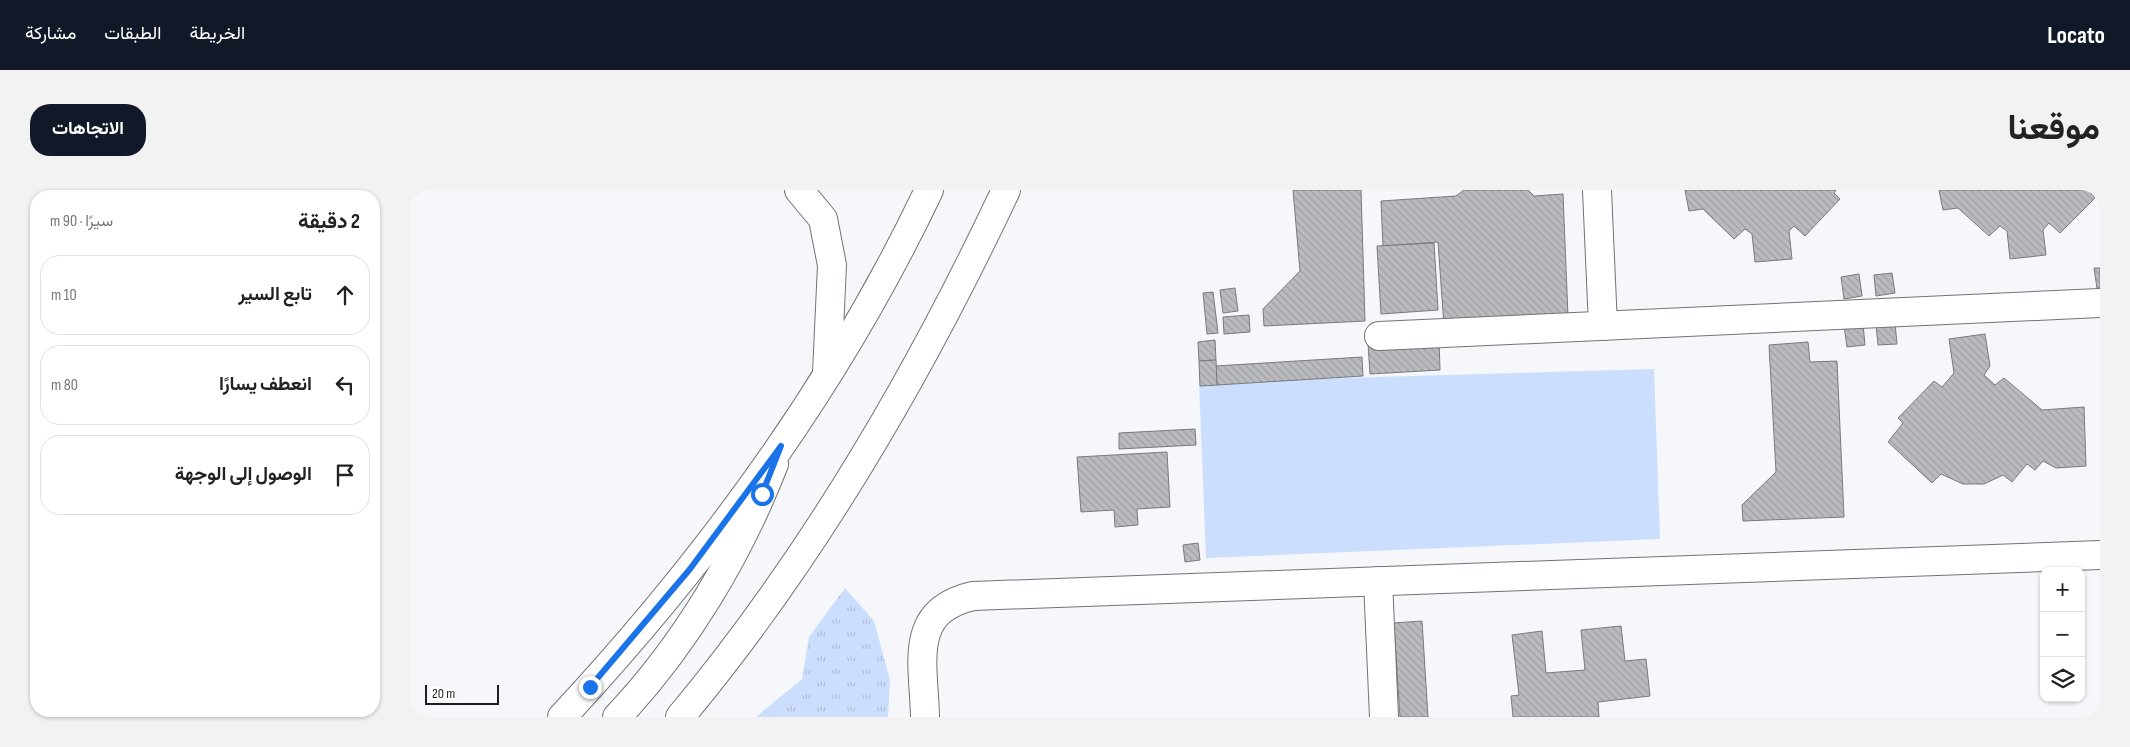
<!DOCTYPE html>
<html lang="ar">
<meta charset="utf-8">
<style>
:root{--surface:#fff;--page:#f2f2f2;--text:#222;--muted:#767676;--line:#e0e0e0;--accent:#111827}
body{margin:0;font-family:"Sofia Sans Condensed",Vazirmatn,sans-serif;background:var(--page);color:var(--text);direction:rtl}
.controls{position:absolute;right:15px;bottom:15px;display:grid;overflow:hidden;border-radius:10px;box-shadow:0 1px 4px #0004}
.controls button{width:45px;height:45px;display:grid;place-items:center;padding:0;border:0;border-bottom:1px solid var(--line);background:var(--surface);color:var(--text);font:25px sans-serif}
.scale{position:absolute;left:15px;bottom:12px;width:74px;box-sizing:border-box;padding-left:5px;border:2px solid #1f1f21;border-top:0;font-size:14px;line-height:18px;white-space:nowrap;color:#1f1f21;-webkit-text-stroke:4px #fff;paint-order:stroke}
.stop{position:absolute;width:15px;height:15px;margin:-11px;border:4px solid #1a73e8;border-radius:50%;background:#fff}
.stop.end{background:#1a73e8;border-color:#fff;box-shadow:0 1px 5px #0008}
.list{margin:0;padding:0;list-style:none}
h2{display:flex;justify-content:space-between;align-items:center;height:65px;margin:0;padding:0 20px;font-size:21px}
h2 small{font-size:16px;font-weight:400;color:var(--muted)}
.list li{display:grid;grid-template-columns:32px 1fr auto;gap:15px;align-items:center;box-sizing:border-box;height:80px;margin:0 10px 10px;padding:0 10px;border:1px solid var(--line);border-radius:20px}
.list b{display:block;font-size:19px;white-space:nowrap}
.list em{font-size:16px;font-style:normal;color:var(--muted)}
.icon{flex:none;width:28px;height:28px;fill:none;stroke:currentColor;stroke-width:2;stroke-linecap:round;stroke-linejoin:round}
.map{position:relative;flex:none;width:1690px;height:527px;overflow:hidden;direction:ltr;border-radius:20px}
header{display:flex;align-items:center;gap:30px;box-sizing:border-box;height:70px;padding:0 25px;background:var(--accent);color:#fff}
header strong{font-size:24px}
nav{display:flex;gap:28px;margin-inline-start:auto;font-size:18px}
.intro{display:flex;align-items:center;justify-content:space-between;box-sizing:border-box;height:120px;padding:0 30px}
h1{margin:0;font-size:35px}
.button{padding:12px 22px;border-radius:20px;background:var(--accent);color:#fff;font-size:18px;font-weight:700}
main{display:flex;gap:30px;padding:0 30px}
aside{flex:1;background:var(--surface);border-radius:20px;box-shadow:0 1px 4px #0004}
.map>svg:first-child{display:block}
.grass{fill:url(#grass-tufts)}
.garden{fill:#ccdefd}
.building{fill:url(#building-back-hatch);stroke:#787a7d}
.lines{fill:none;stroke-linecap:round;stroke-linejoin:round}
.minor-casing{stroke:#717376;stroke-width:30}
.major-casing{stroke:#717376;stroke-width:30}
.minor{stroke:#fff;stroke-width:28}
.major{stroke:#fff;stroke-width:28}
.route{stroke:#1a73e8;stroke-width:6}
</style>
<header>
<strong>Locato</strong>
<nav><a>الخريطة</a><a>الطبقات</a><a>مشاركة</a></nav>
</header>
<div class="intro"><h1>موقعنا</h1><a class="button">الاتجاهات</a></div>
<main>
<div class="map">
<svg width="1690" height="527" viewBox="0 0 1690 527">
<defs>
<pattern id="grass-tufts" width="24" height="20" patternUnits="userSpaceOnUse" patternTransform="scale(1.25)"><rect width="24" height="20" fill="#ccdefd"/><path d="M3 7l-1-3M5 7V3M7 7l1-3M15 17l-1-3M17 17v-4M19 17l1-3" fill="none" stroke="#afbed9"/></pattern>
<pattern id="building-back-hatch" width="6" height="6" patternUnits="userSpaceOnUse" patternTransform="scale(1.25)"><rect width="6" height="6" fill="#b9bbbf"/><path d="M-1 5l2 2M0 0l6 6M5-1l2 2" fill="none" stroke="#9fa0a4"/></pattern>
</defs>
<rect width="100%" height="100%" fill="#f5f7fb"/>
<path class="grass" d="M 435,398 L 464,431 L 480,490 L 478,527 L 346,527 L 392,489 L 399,447 Z"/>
<path class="garden" d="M 1244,179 L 1250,349 L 796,368 L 789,192 Z"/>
<g class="building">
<path d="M 883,0 L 951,0 L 955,131 L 854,136 L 853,119 L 890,81 Z"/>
<path d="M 1054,0 L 1118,0 L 1124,6 L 1153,4 L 1158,126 L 1034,136 L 1028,52 L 973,56 L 971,11 L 1046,6 Z"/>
<path d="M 1275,0 L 1426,0 L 1424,3 L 1430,9 L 1395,46 L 1384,36 L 1379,41 L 1382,69 L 1345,72 L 1342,44 L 1335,39 L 1324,49 L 1293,19 L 1279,21 Z"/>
<path d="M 1529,0 L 1678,0 L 1685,8 L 1650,43 L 1639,33 L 1633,40 L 1636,65 L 1600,69 L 1597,41 L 1590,36 L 1579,46 L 1548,18 L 1533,20 Z"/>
<path d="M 1024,53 L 1028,120 L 971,124 L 967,56 Z"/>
<path d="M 1684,78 L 1690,78 L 1690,98 L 1687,98 Z"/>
<path d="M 1482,83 L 1485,103 L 1466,106 L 1464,85 Z"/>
<path d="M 1449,84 L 1452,106 L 1434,109 L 1431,87 Z"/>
<path d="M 825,98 L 828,121 L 813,123 L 810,100 Z"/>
<path d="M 803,102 L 808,143 L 797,144 L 793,103 Z"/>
<path d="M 839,125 L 840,142 L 814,144 L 813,127 Z"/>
<path d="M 1485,133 L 1487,154 L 1468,155 L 1466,135 Z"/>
<path d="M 1453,134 L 1455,155 L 1437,157 L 1434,136 Z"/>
<path d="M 1575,144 L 1580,176 L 1574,185 L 1585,195 L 1594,188 L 1632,220 L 1674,217 L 1676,276 L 1646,278 L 1633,271 L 1625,280 L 1617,274 L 1602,292 L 1593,285 L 1574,294 L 1553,294 L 1531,284 L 1522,293 L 1478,252 L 1493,233 L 1488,228 L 1524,191 L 1532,197 L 1544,183 L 1539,149 Z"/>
<path d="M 1029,149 L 1030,180 L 960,184 L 958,153 Z"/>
<path d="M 805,150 L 806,170 L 789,171 L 788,152 Z"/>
<path d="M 1398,152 L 1400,172 L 1427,171 L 1434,327 L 1333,331 L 1332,315 L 1366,282 L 1359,155 Z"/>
<path d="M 952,167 L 953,186 L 807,195 L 806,176 Z"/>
<path d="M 806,170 L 807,195 L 790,196 L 789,171 Z"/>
<path d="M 785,239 L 786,255 L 709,259 L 709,243 Z"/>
<path d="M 757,262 L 760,317 L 727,319 L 728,335 L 705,337 L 704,320 L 671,322 L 667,267 Z"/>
<path d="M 788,353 L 790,370 L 775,372 L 773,355 Z"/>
<path d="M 1012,431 L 1018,527 L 990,527 L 984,433 Z"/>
<path d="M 1211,436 L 1215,471 L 1236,469 L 1240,506 L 1188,512 L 1189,527 L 1103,527 L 1101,506 L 1109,505 L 1102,445 L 1132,441 L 1136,483 L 1175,480 L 1171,440 Z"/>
</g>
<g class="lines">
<g class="minor-casing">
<g id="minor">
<path d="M 389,0 L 413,29 L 422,75 L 417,183"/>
<path d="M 1187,0 L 1193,136"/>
<path d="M 969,146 L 1690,113"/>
<path d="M 968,391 L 974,527"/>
<path d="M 207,527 C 275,455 328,366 364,274"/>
<path d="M 515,527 C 514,474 497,421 563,406 L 1690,365"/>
</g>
</g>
<g class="major-casing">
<g id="major">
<path d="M 152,527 C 298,370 427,194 519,0"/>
<path d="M 270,527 C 403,368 508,187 596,0"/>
</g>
</g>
<use href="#minor" class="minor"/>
<use href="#major" class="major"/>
</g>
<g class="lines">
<path class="route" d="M 180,497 L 280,379 L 371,256 L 352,304"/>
</g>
</svg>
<div class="controls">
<button>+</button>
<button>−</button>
<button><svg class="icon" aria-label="layers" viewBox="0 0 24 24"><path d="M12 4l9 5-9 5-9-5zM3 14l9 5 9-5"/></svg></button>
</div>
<div class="scale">20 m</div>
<div class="stop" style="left:352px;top:304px"></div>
<div class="stop end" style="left:180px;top:497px"></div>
</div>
<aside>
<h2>2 دقيقة<small>سيرًا · 90 m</small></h2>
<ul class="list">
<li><svg class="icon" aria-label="ahead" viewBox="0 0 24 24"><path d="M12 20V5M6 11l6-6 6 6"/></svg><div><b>تابع السير</b></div><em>10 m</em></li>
<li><svg class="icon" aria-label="left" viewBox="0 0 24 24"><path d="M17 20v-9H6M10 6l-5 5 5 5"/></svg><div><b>انعطف يسارًا</b></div><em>80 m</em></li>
<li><svg class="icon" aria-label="arrive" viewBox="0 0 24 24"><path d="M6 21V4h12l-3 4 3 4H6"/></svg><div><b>الوصول إلى الوجهة</b></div></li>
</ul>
</aside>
</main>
